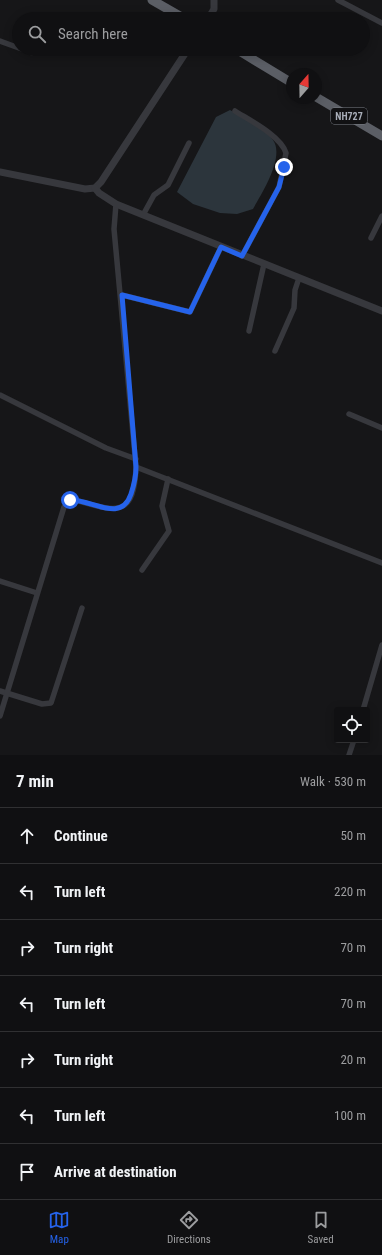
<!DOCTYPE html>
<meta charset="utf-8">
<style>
:root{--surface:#101012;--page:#19191b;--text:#f1f3f6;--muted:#9c9d9f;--line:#303032;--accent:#2563eb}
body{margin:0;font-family:"Roboto Condensed",sans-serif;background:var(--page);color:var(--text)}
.controls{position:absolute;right:12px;bottom:12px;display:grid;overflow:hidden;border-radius:4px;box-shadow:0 2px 10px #0003}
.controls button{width:36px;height:36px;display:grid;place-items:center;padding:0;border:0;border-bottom:1px solid var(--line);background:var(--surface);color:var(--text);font:20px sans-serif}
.compass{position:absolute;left:286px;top:68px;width:36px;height:36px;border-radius:50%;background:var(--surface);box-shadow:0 2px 10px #0003;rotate:20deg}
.stop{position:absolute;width:12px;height:12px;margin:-9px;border:3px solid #2563eb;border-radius:50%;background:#fff}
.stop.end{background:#2563eb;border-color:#fff;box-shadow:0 1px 4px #0008}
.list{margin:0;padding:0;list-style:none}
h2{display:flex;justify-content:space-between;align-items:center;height:52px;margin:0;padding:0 16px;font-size:17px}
h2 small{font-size:13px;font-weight:400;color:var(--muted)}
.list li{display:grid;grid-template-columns:26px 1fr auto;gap:12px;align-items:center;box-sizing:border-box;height:56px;padding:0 16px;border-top:1px solid var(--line)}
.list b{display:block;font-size:15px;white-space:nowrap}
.list em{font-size:13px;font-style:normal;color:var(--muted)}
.icon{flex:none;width:22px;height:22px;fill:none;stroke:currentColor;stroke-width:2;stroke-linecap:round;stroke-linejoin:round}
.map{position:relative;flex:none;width:382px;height:755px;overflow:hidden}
.search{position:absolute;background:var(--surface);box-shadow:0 2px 10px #0003;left:12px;right:12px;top:12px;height:44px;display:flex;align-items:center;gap:10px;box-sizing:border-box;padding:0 14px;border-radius:22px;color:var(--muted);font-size:15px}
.sheet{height:444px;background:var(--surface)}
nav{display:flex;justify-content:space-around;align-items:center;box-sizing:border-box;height:56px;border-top:1px solid var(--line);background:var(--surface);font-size:11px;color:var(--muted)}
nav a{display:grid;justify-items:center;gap:2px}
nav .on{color:var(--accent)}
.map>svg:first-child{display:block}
.water{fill:#2c353c}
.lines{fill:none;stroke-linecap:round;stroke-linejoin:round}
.minor{stroke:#37383d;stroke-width:5.5}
.tertiary{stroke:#37383d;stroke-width:7}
.trunk{stroke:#5b5e65;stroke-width:9}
.route{stroke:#2563eb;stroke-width:5}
.labels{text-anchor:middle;stroke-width:3.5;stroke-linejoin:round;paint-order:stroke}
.shield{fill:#111113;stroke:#7b7e86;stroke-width:1}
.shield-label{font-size:10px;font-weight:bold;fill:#a8adb8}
</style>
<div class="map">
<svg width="382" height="755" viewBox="0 0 382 755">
<rect width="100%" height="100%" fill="#161618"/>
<path class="water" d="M 230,110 C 241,117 266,130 273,140 C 285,157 262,193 253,209 L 237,214 L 220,213 L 193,204 L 177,192 L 216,117 Z"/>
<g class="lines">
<g class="minor">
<path d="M 338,0 L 382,23"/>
<path d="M 0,41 L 19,48"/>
<path d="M 22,49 L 32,53"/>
<path d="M 235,111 C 249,120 281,136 286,153 L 279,187 L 242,256"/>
<path d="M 143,215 L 154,195 L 168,185 L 189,143"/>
<path d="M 371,238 L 382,216"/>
<path d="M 122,295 L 190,312 L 221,247"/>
<path d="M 249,331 L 264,264"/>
<path d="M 275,351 L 294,308 L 295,290 L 299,278"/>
<path d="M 0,395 L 106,448 L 136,459"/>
<path d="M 349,414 L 382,428"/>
<path d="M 136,467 L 382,563"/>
<path d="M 142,570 L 169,531 L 162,506 L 168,479"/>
<path d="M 0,581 L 37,593"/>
<path d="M 0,691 L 42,704 L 51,703 L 82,608"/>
<path d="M 363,710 L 382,645"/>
<path d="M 0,716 L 64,507 L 70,500 L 75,500 C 115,511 134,520 136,467 L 114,229 L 116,204"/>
<path d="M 349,755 L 354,740"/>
</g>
<g class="tertiary">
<path d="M 208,19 L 214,9 L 214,0"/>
<path d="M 0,172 L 85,189 L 95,188 L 101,182 L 188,49"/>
<path d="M 95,188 L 99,193 L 116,204 L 382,311"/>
</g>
<g class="trunk">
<path d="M 152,0 L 185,19"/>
<path d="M 236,49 L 292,83"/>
<path d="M 316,97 L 382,136"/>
</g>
</g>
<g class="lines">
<path class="route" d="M 70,500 C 91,499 121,524 131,494 C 134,485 136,476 136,467 L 122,295 L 190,312 L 221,247 L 242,256 L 279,187 L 284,167"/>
</g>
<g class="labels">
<rect class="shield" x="331" y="108" width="36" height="16" rx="3"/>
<g class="shield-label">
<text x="349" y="120">NH727</text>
</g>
</g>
</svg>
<div class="controls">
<button><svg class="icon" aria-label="locate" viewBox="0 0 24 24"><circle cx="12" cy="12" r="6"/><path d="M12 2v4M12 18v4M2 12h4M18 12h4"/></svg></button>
</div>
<svg class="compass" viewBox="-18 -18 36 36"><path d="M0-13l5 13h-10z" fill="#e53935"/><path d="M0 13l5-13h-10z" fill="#9c9d9f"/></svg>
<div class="stop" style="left:70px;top:500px"></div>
<div class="stop end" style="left:284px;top:167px"></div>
<div class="search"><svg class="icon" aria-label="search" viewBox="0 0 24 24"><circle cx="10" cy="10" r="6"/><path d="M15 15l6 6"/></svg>Search here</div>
</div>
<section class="sheet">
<h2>7 min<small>Walk · 530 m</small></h2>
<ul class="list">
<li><svg class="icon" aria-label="ahead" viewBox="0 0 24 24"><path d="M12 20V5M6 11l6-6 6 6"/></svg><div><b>Continue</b></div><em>50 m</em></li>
<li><svg class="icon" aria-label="left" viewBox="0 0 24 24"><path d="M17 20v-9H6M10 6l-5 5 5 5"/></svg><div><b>Turn left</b></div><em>220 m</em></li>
<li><svg class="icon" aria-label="right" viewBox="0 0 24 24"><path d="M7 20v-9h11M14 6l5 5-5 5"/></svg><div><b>Turn right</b></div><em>70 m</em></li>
<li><svg class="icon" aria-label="left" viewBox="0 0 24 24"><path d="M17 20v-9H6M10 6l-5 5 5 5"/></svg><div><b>Turn left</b></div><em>70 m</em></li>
<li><svg class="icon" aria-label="right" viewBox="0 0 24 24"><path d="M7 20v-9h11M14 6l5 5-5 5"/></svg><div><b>Turn right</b></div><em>20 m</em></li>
<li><svg class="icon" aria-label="left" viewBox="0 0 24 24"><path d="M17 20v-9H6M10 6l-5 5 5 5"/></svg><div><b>Turn left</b></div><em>100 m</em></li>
<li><svg class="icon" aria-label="arrive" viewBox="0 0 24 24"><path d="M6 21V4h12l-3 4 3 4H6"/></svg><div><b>Arrive at destination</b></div></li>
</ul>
</section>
<nav>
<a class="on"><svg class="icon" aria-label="map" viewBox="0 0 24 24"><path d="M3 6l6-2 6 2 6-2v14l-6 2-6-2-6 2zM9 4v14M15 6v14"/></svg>Map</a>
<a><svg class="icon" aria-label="directions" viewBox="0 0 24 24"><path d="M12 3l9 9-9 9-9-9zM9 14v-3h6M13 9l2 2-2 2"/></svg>Directions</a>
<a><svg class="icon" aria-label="saved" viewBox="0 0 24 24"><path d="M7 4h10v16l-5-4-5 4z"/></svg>Saved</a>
</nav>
